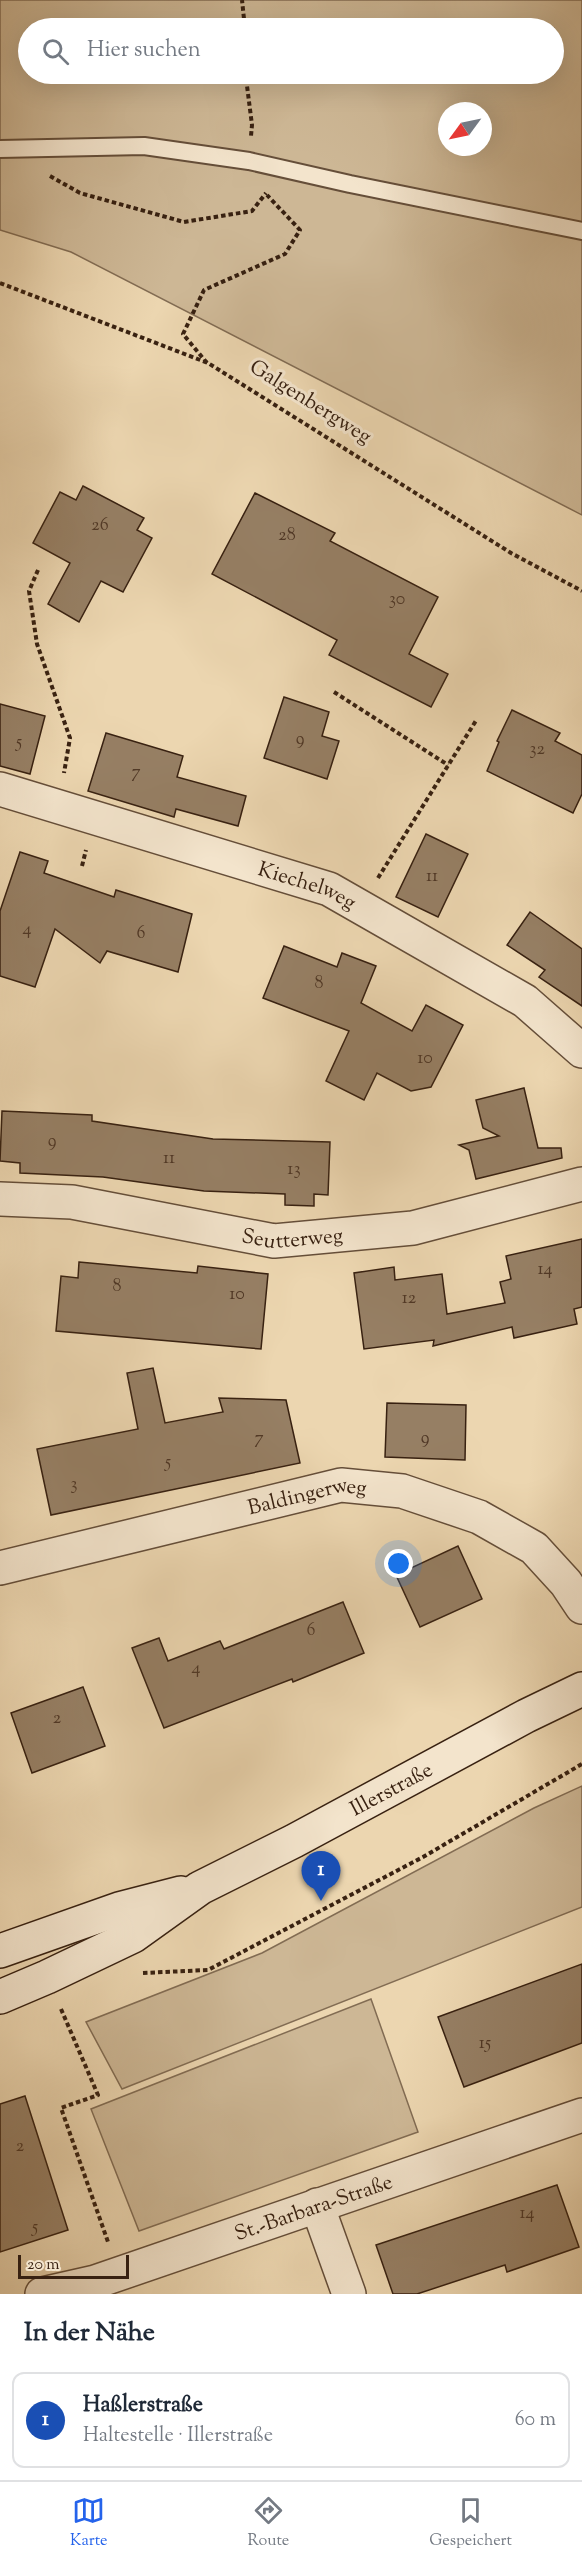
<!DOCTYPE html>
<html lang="de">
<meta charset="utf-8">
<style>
:root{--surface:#fff;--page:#f2f2f3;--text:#1f2937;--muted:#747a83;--line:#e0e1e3;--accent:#2563eb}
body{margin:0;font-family:"Sorts Mill Goudy",serif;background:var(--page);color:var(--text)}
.compass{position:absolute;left:438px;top:102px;width:54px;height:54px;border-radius:50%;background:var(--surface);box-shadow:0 6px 24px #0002;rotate:237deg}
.scale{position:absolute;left:18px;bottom:15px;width:111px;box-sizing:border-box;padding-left:6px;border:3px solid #382111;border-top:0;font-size:16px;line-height:21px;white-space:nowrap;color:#382111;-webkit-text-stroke:4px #f3e4cc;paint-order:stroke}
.you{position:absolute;left:399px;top:1564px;width:21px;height:21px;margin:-15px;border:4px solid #fff;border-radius:50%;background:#1a73e8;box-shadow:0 0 0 9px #1a73e833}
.badge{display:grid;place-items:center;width:39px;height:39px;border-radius:50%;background:var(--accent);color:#fff;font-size:20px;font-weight:700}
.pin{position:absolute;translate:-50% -50px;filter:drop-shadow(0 2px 3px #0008)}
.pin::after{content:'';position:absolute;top:32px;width:21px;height:18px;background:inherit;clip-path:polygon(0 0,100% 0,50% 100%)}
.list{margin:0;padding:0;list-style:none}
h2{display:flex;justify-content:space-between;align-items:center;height:78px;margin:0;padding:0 24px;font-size:26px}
h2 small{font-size:20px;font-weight:400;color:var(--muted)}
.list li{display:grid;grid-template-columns:39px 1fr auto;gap:18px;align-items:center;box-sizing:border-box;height:96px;margin:0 12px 12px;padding:0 12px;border:2px solid var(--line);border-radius:12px}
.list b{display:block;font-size:22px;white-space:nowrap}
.list p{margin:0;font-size:20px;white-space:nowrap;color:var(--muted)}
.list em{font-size:20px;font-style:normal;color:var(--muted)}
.icon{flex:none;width:33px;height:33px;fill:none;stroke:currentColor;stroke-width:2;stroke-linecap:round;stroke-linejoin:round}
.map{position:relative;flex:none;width:582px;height:2294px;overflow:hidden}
.search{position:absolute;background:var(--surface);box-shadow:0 6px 24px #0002;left:18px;right:18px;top:18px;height:66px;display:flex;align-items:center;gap:15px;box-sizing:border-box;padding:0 21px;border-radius:33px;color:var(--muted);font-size:22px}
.sheet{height:186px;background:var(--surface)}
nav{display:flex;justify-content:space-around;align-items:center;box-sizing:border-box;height:84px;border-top:2px solid var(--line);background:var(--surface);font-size:16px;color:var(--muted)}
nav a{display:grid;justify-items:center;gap:3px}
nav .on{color:var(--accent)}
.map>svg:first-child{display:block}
.green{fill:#cdb795;stroke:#826c53;stroke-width:1.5;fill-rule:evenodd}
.building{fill:#967f64;stroke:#382111;stroke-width:1.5}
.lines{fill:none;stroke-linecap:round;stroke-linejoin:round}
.service-casing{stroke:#654e39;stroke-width:20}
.minor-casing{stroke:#654e39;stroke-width:36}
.secondary-casing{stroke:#382111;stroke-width:36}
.path{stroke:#382111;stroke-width:4;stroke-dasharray:4.5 3;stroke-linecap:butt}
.service{stroke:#f3e4cc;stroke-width:16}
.minor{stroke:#f3e4cc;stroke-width:33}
.secondary{stroke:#f3e4cc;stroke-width:33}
.labels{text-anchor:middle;stroke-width:6;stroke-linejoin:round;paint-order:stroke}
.number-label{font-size:18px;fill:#503826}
.street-label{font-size:21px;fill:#382111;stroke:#f3e4cc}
</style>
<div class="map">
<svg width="582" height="2294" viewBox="0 0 582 2294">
<rect width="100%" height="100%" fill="#ecd6b0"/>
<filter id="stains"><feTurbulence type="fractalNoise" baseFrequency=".00333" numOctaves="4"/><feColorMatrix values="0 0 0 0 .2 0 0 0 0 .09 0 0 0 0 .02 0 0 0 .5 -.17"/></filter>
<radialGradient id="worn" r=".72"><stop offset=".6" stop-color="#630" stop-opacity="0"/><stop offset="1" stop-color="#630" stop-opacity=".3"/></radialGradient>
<g class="green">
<path d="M 0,0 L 582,0 L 582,515 L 71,252 L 0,230 ZM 28,28 L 554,28 L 554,74 L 28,74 ZM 447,111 L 483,111 L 483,147 L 447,147 Z"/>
<path d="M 582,1786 L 582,1907 L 122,2089 L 86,2022 L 262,1953 L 534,1808 Z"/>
<path d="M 371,1999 L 418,2132 L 139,2231 L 91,2109 Z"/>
</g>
<g class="building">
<path d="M 83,486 L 144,518 L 137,530 L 152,538 L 123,592 L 101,581 L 79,622 L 48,604 L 70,563 L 33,543 L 60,492 L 76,500 Z"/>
<path d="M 255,493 L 335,533 L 330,541 L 438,597 L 409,654 L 448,674 L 431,707 L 329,655 L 337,640 L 212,574 Z"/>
<path d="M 284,697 L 329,712 L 322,736 L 339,741 L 327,779 L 264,758 Z"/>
<path d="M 0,704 L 45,716 L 30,774 L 0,766 Z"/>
<path d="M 512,710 L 560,733 L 555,741 L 582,755 L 582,794 L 573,813 L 487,771 L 499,742 L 497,741 Z"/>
<path d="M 106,733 L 183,756 L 177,777 L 246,796 L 238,826 L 176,809 L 174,817 L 88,791 Z"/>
<path d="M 426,834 L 468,854 L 438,917 L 396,897 Z"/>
<path d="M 20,852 L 48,861 L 44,873 L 114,897 L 116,890 L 192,914 L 178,972 L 107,951 L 100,963 L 55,929 L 35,987 L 0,976 L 0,911 Z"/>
<path d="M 530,912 L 582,949 L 582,1006 L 539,977 L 545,970 L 507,945 Z"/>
<path d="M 284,946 L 337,967 L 342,953 L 376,966 L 361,1003 L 412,1031 L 426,1005 L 463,1025 L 431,1087 L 411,1091 L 377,1073 L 364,1100 L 326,1081 L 349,1031 L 263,998 Z"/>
<path d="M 524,1088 L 538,1148 L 561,1148 L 562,1158 L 476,1179 L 469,1150 L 459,1145 L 499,1136 L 483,1128 L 476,1100 Z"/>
<path d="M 2,1111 L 92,1115 L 92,1121 L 213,1139 L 330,1142 L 328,1195 L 314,1194 L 314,1206 L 285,1205 L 285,1194 L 204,1191 L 103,1177 L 20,1173 L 20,1163 L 0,1161 Z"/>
<path d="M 582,1239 L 582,1307 L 574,1309 L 577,1324 L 514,1338 L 512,1327 L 433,1346 L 434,1340 L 364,1349 L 354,1273 L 394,1267 L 395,1280 L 442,1274 L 447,1314 L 505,1303 L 500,1282 L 511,1279 L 506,1256 Z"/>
<path d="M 79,1262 L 197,1273 L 198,1266 L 268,1274 L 261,1349 L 56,1331 L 61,1276 L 78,1278 Z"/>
<path d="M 153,1368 L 165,1423 L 223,1412 L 219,1398 L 286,1400 L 300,1463 L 51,1515 L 37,1449 L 138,1429 L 127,1373 Z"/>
<path d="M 387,1403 L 466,1405 L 465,1460 L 385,1457 Z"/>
<path d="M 458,1546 L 482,1599 L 420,1627 L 396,1575 Z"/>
<path d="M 343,1602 L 364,1653 L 293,1682 L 292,1679 L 164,1728 L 132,1648 L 159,1638 L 168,1661 L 220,1641 L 224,1649 Z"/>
<path d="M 83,1687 L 105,1746 L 32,1773 L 11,1713 Z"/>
<path d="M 582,1964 L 582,2043 L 464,2087 L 438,2017 Z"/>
<path d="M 25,2096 L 68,2230 L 0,2252 L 0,2104 Z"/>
<path d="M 557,2185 L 579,2247 L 507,2272 L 505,2265 L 417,2294 L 393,2294 L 376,2245 Z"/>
</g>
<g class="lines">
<g class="service-casing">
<path id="service" d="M 0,149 L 144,146 L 249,161 L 350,184 L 582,231"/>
</g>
<g class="minor-casing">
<g id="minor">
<path id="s1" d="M 0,789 L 329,889 L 525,1001 L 582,1051"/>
<path id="s2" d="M 0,1199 L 72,1202 L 274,1241 L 413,1228 L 582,1184"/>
<path id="s3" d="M 0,1568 L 341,1485 L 402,1491 L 479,1517 L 534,1548 L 566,1583 L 582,1607"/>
<path d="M 317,2205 L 349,2294"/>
<path id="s4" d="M 42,2294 L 95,2282 L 582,2115"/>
</g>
</g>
<g class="secondary-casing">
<g id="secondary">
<path d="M 0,1951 L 119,1909 L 181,1893"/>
<path id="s5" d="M 0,1997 L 47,1977 L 133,1936 L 200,1888 L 294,1841 L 526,1716 L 582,1689"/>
</g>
</g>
<g class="path">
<path d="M 233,28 L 244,19 L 242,0"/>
<path d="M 241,74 L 246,78 L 252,125 L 251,136"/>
<path d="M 50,176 L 80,193 L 184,222 L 252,211 L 266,193"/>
<path d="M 0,283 L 208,363 L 511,553 L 582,591"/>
<path d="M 207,363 L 183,334 L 204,290 L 285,254 L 300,230 L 267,195"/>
<path d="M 38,570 L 29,591 L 37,644 L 70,738 L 64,773"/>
<path d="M 334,692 L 448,765"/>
<path d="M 82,866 L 86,850"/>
<path d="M 378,878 L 477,719"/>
<path d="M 143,1973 L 208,1970 L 423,1857 L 582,1764"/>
<path d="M 61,2009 L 98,2095 L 61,2108 L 108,2242"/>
</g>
<use href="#service" class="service"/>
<use href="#minor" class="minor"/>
<use href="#secondary" class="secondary"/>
</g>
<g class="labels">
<g class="number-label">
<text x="100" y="530">26</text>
<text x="287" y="540">28</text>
<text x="397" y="604">30</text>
<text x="300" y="744">9</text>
<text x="19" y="747">5</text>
<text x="537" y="754">32</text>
<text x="136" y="777">7</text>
<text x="432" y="881">11</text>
<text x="27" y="934">4</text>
<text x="141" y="938">6</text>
<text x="319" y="988">8</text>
<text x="425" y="1063">10</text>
<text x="52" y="1146">9</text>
<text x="169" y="1163">11</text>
<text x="294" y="1174">13</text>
<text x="545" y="1274">14</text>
<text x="117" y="1291">8</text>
<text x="237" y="1299">10</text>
<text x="409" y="1303">12</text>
<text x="259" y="1443">7</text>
<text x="425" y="1443">9</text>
<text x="168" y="1467">5</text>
<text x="74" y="1489">3</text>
<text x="311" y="1635">6</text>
<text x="196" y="1673">4</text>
<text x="57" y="1723">2</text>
<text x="485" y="2048">15</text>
<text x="20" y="2151">2</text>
<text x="527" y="2218">14</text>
<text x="35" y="2232">5</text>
</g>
<g class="street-label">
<text transform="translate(311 401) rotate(32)" y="7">Galgenbergweg</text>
<text dy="7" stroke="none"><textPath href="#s1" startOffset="322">Kiechelweg</textPath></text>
<text dy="7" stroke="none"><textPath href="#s2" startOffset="296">Seutterweg</textPath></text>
<text dy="7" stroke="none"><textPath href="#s3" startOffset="316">Baldingerweg</textPath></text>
<text dy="7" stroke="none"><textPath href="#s5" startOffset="444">Illerstraße</textPath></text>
<text dy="7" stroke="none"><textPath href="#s4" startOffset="285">St.-Barbara-Straße</textPath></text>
</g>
</g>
<rect width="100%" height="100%" filter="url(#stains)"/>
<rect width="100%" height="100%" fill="url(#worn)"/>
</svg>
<svg class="compass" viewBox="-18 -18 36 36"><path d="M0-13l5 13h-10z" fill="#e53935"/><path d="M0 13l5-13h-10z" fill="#747a83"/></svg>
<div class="scale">20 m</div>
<div class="you"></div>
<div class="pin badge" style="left:321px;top:1901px;background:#1a4fb4">1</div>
<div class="search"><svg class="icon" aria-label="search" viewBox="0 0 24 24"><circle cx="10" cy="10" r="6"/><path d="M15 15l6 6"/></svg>Hier suchen</div>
</div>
<section class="sheet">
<h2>In der Nähe<small></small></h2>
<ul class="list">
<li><span class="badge" style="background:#1a4fb4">1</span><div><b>Haßlerstraße</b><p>Haltestelle · Illerstraße</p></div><em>60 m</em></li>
</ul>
</section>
<nav>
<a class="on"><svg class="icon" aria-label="map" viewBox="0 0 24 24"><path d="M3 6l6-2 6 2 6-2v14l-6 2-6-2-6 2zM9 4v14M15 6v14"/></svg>Karte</a>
<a><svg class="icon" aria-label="directions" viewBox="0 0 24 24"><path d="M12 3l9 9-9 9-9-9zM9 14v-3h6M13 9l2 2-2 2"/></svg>Route</a>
<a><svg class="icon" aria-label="saved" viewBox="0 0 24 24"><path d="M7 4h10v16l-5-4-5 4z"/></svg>Gespeichert</a>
</nav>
